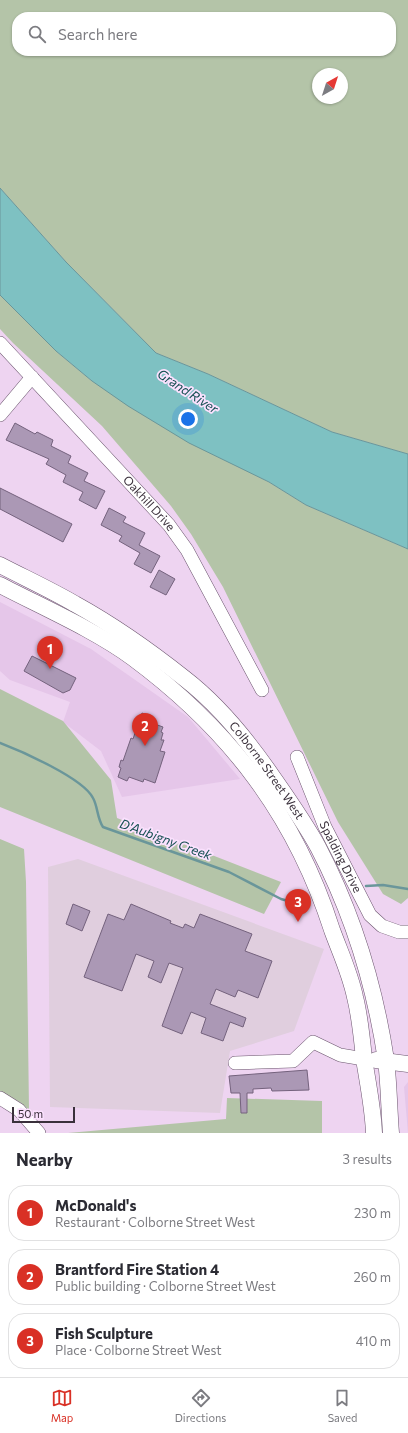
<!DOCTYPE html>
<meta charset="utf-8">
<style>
:root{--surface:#fff;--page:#f7f7f7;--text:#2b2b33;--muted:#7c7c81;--line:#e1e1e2;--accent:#d93025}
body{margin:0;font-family:Commissioner,sans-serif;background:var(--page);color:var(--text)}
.compass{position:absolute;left:312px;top:68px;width:36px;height:36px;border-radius:50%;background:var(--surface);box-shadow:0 1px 3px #0004;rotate:39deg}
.scale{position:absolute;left:12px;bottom:10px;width:63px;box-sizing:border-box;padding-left:4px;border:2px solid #3a303b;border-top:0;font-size:11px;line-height:14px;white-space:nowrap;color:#3a303b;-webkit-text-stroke:3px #fbe1fe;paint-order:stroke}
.you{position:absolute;left:188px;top:419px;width:14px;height:14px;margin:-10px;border:3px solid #fff;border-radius:50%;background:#1a73e8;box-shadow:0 0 0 6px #1a73e833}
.badge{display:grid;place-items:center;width:26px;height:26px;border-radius:50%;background:var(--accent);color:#fff;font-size:13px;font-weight:700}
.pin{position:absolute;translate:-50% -33px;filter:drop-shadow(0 1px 2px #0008)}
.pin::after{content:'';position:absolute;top:21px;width:14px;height:12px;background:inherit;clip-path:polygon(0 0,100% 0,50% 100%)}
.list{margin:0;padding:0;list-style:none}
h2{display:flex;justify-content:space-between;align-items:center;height:52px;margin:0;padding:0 16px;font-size:17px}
h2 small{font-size:13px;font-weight:400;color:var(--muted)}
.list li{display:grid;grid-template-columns:26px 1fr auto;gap:12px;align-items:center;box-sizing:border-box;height:56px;margin:0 8px 8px;padding:0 8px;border:1px solid var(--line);border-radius:16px}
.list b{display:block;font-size:15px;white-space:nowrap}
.list p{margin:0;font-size:13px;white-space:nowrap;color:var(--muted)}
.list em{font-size:13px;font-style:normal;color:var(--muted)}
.icon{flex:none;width:22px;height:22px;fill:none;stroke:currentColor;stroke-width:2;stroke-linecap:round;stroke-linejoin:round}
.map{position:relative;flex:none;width:408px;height:1133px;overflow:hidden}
.search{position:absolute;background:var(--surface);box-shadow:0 1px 3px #0004;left:12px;right:12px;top:12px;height:44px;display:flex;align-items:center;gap:10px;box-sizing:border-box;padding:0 14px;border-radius:16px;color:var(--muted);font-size:15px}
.sheet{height:244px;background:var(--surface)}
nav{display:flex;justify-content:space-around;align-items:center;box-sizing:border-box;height:56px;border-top:1px solid var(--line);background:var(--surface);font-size:11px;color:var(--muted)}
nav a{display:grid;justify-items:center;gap:2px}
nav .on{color:var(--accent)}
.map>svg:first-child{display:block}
.built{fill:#e5c6e9}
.industrial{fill:#e0cede}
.green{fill:#b4c4a8;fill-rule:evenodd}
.water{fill:#7ec1c2;stroke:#6a969a}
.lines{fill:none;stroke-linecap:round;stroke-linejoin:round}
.stream{stroke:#6a969a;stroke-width:2.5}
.building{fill:#ab98b5;stroke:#74627d}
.minor-casing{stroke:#6a546d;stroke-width:14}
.major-casing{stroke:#6a546d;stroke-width:17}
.minor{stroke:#fff;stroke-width:13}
.major{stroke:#fff;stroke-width:16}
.labels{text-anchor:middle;stroke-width:3.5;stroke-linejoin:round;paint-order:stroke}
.street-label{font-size:12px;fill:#3a303b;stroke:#fbe1fe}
.water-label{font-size:13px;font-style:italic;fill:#134e50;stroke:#fbe1fe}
</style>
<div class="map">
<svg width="408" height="1133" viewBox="0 0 408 1133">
<rect width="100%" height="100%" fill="#eed4f1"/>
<g class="built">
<path d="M 0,602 L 91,649 L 188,717 L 240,779 L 122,797 L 101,751 L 63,722 L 70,702 L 10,680 L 0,671 Z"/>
<path d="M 408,1082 L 408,1133 L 404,1087 Z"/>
</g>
<path class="industrial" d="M 78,859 L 324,949 L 294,1031 L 230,1051 L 220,1113 L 50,1107 L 48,867 Z"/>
<g class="green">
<path d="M 0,0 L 408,0 L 408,454 L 332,432 L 208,374 L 156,353 L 66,262 L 0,188 ZM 17,17 L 391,17 L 391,51 L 17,51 ZM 318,74 L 342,74 L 342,98 L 318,98 Z"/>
<path d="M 0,295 L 56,351 L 92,381 L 269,482 L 306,505 L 408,549 L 408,898 L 401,904 L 383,894 L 338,822 L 223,587 L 191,534 L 171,506 L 102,426 L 13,343 L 0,329 Z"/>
<path d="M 0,689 L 63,721 L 111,780 L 117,818 L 281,882 L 264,914 L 0,807 Z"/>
<path d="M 0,839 L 24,849 L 26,882 L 29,1110 L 21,1103 L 0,1091 Z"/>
<path d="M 227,1098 L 322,1101 L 322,1133 L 68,1133 L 226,1119 Z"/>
</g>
<path class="water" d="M 0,188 L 66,262 L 156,353 L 208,374 L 332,432 L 408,454 L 408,549 L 306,505 L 269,482 L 189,443 L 128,406 L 92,381 L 56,351 L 0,295 Z"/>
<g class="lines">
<g class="stream">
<path d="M 0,743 C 21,751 83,778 93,798 C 98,807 97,818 103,827 L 229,872 L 281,899 L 306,906"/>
<path d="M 366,886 L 383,885 L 408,889"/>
</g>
</g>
<g class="building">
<path d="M 15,423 L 35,434 L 37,432 L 53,440 L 51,446 L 71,456 L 68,463 L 88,473 L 84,481 L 105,491 L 96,509 L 79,500 L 83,492 L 63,482 L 66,475 L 46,464 L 49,459 L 6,440 Z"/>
<path d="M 0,488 L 72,524 L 63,542 L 0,509 Z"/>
<path d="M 109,508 L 126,517 L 123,522 L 145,533 L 139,545 L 160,556 L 151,573 L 134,564 L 140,553 L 119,541 L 122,536 L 101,525 Z"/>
<path d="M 159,570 L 175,579 L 166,595 L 150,587 Z"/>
<path d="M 32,656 L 76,678 L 70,690 L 63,693 L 24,671 Z"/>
<path d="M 142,713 L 151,717 L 149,722 L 163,727 L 161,732 L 163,733 L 161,740 L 164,740 L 160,751 L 165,752 L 155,783 L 144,779 L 143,782 L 129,777 L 127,781 L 118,777 L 121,768 L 119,767 L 121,760 L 123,761 L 131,738 L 133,739 Z"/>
<path d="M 73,904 L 90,911 L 82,931 L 66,924 Z"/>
<path d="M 131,904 L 171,921 L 170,923 L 183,928 L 185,924 L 194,928 L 200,914 L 252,934 L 245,951 L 272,961 L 258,998 L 238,990 L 235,997 L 216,989 L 210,1004 L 246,1018 L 243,1027 L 230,1022 L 223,1041 L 201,1033 L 206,1018 L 191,1012 L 182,1034 L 162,1026 L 183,968 L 169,963 L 161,983 L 148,977 L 154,961 L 136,954 L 122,991 L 84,977 L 108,914 L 124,920 Z"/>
<path d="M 307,1070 L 309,1090 L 272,1091 L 271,1088 L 253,1089 L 253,1093 L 247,1093 L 247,1113 L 241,1113 L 240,1093 L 231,1093 L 229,1076 Z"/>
</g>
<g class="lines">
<g class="minor-casing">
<g id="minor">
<path id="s1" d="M 0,343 L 169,525 L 187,550 L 262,690"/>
<path d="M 0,415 L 32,377"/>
<path id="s2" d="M 297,757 L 325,827 L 370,915 L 382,926 L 399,932 L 408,932"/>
<path d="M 235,1063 L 293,1061 L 313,1042 L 340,1055 L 364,1059"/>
<path d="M 0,1098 L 19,1110 L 39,1133"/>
</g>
</g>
<g class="major-casing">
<g id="major">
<path id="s3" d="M 0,565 C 25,578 51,590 75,604 C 113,625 150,651 184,678 C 219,705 248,741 272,776 C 288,799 305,823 318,847 C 352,912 375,987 386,1060 C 389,1084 389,1109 391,1133"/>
<path d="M 0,585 C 42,607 95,630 133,658 C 230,730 295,815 332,930 C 340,952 350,973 355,997 C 360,1017 362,1038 364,1059 C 368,1084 373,1108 374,1133"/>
<path d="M 376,1060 L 408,1064"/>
</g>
</g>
<use href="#minor" class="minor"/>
<use href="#major" class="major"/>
</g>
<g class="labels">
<g class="street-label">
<text dy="4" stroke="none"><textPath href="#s1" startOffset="219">Oakhill Drive</textPath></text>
<text dy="4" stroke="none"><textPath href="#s3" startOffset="341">Colborne Street West</textPath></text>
<text dy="4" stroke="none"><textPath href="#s2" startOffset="109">Spalding Drive</textPath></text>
</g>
<g class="water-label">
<text transform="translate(188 391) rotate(33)" y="5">Grand River</text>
<text transform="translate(166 839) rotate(20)" y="5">D'Aubigny Creek</text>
</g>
</g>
</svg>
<svg class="compass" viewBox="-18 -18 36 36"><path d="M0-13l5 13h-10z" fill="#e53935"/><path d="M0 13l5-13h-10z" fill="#7c7c81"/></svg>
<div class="scale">50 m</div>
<div class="you"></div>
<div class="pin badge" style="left:50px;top:669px">1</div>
<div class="pin badge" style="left:145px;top:746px">2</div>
<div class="pin badge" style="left:298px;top:922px">3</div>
<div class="search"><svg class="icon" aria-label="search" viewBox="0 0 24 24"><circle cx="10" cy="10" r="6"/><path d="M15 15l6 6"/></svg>Search here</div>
</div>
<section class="sheet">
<h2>Nearby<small>3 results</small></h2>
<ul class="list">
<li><span class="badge">1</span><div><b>McDonald's</b><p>Restaurant · Colborne Street West</p></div><em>230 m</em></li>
<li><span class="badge">2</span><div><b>Brantford Fire Station 4</b><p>Public building · Colborne Street West</p></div><em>260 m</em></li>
<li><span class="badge">3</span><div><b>Fish Sculpture</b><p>Place · Colborne Street West</p></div><em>410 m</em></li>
</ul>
</section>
<nav>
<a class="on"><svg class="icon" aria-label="map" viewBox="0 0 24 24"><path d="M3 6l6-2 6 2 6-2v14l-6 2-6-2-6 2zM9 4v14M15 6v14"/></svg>Map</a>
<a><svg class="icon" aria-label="directions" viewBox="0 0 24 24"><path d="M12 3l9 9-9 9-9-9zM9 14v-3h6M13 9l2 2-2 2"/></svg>Directions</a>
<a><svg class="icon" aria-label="saved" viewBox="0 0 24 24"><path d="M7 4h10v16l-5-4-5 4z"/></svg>Saved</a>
</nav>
